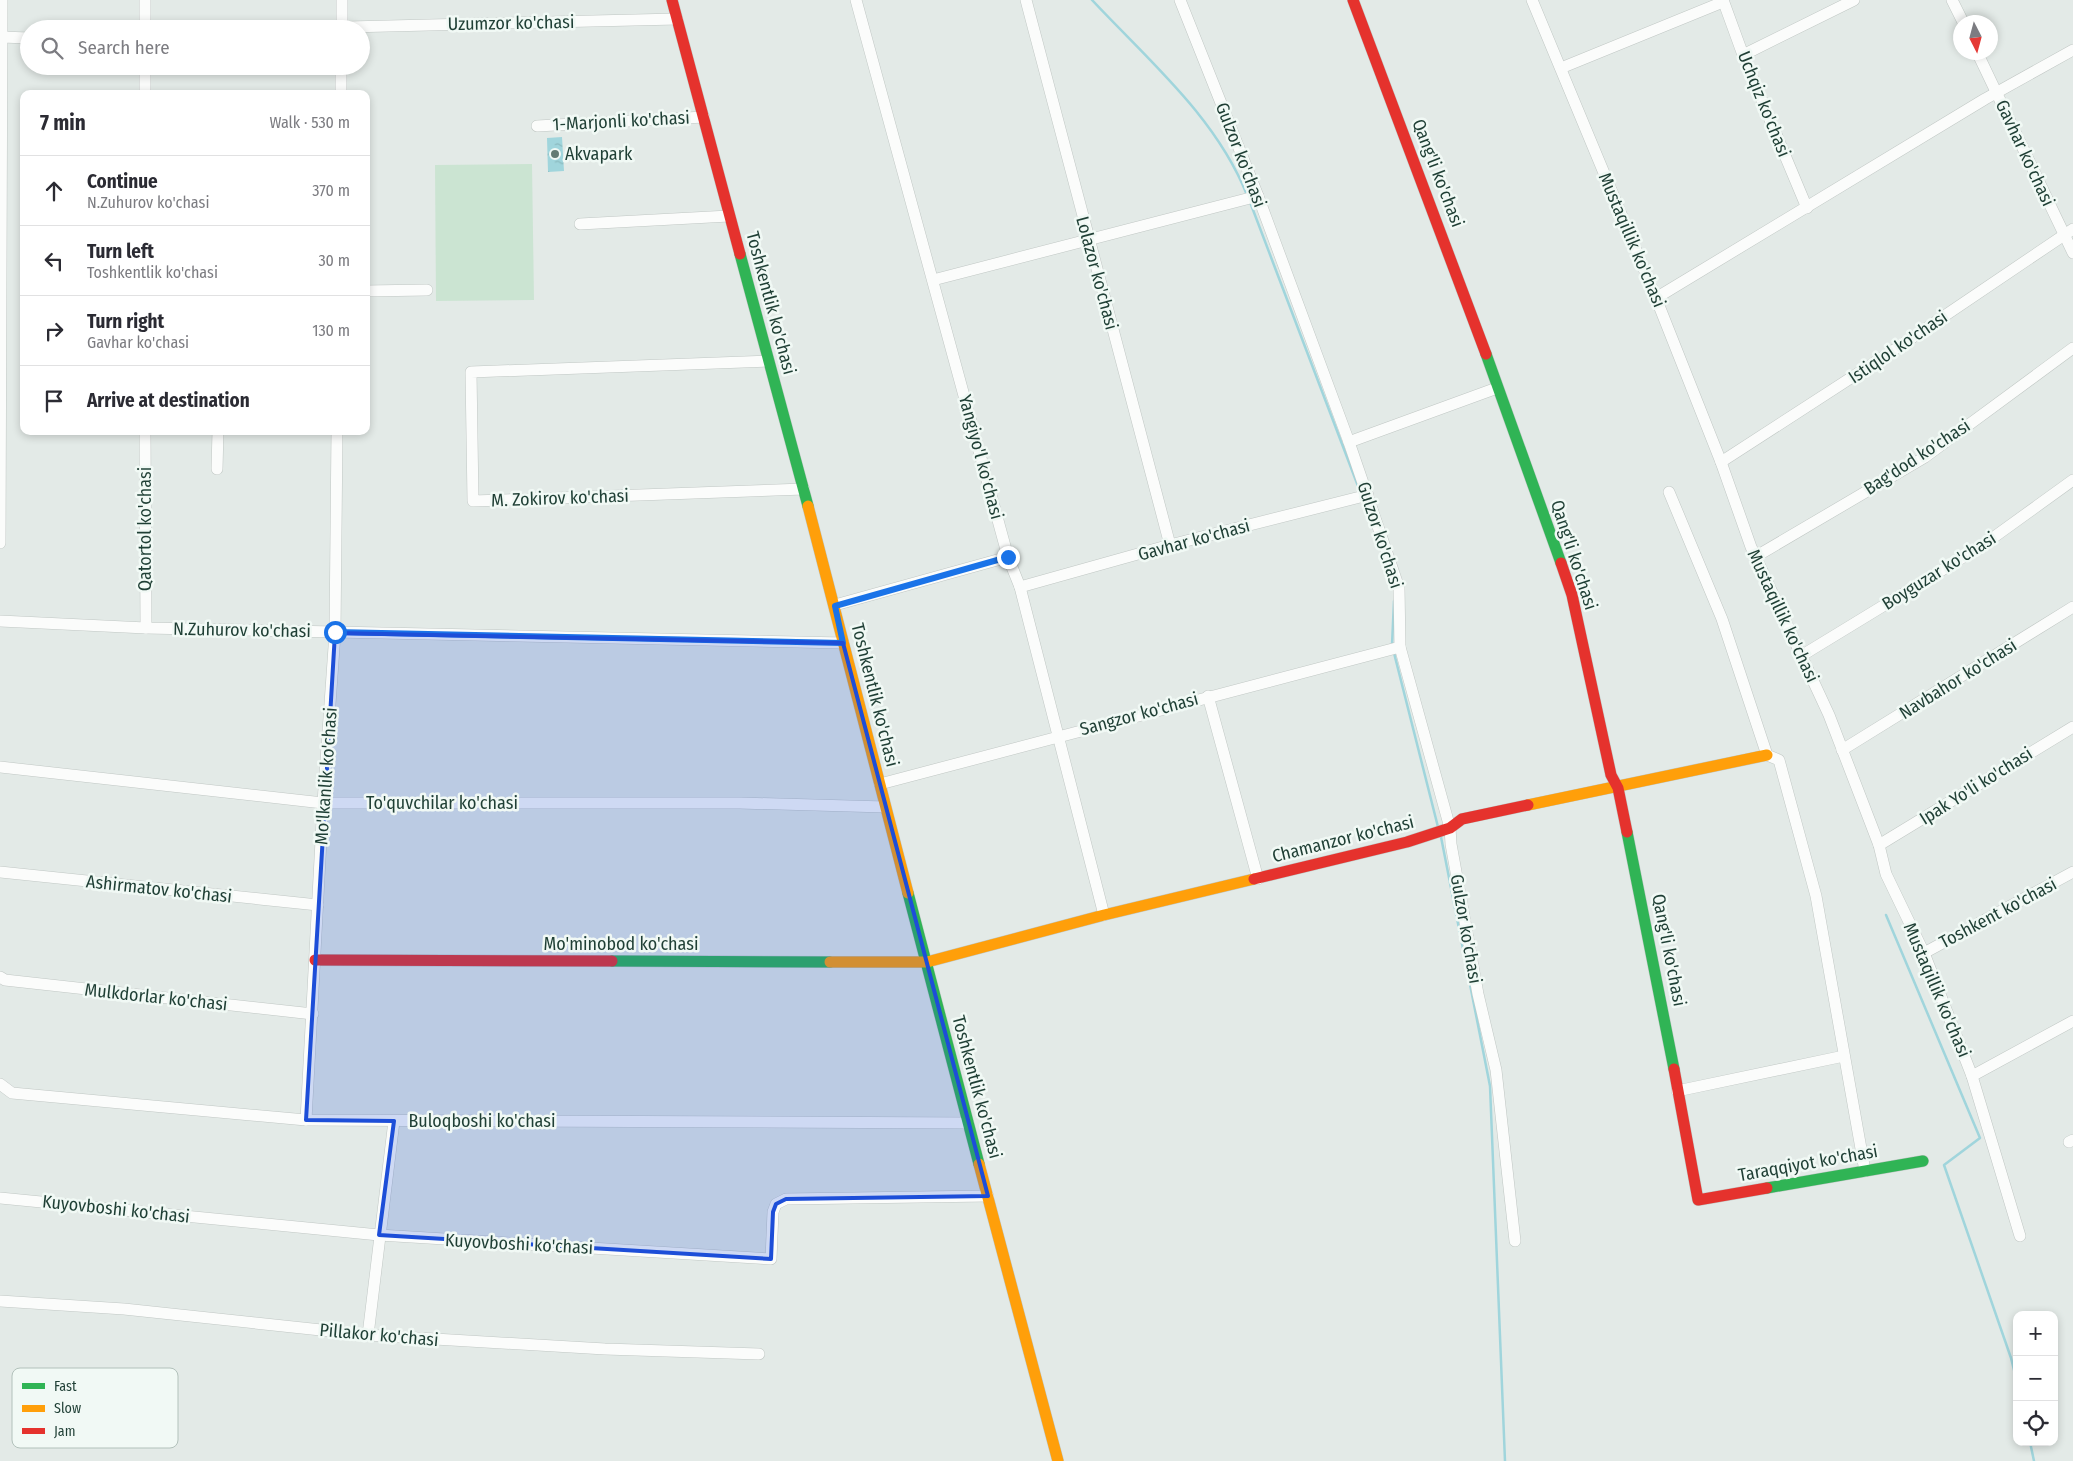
<!DOCTYPE html>
<meta charset="utf-8">
<style>
:root{--surface:#fff;--page:#f7f7f7;--text:#2b2b33;--muted:#7c7c81;--line:#e1e1e2}
body{margin:0;font-family:"Fira Sans Condensed",sans-serif;background:var(--page);color:var(--text)}
.controls{position:absolute;right:15px;bottom:15px;display:grid;overflow:hidden;border-radius:10px;box-shadow:0 2px 8px #0003}
.controls button{width:45px;height:45px;display:grid;place-items:center;padding:0;border:0;border-bottom:1px solid var(--line);background:var(--surface);color:var(--text);font:25px sans-serif}
.compass{position:absolute;left:1953px;top:15px;width:45px;height:45px;border-radius:50%;background:var(--surface);box-shadow:0 2px 8px #0003;rotate:174deg}
.stop{position:absolute;width:15px;height:15px;margin:-11px;border:4px solid #1a73e8;border-radius:50%;background:#fff}
.stop.end{background:#1a73e8;border-color:#fff;box-shadow:0 1px 5px #0008}
.list{margin:0;padding:0;list-style:none}
h2{display:flex;justify-content:space-between;align-items:center;height:65px;margin:0;padding:0 20px;font-size:21px}
h2 small{font-size:16px;font-weight:400;color:var(--muted)}
.list li{display:grid;grid-template-columns:32px 1fr auto;gap:15px;align-items:center;box-sizing:border-box;height:70px;padding:0 20px;border-top:1px solid var(--line)}
.list b{display:block;font-size:19px;white-space:nowrap}
.list p{margin:0;font-size:16px;white-space:nowrap;color:var(--muted)}
.list em{font-size:16px;font-style:normal;color:var(--muted)}
.icon{flex:none;width:28px;height:28px;fill:none;stroke:currentColor;stroke-width:2;stroke-linecap:round;stroke-linejoin:round}
.map{position:relative;flex:none;width:2073px;height:1461px;overflow:hidden}
.search{position:absolute;background:var(--surface);box-shadow:0 2px 8px #0003;left:20px;top:20px;width:350px;height:55px;display:flex;align-items:center;gap:12px;box-sizing:border-box;padding:0 18px;border-radius:28px;color:var(--muted);font-size:19px}
.panel{position:absolute;background:var(--surface);box-shadow:0 2px 8px #0003;left:20px;top:90px;width:350px;height:345px;border-radius:10px}
.map>svg:first-child{display:block}
.green{fill:#cbe4d2}
.water{fill:url(#water-ripples)}
.lines{fill:none;stroke-linecap:round;stroke-linejoin:round}
.stream{stroke:#a0d5dc;stroke-width:2.5}
.street-casing{stroke:#c0c7c4;stroke-width:12}
.fast-casing{stroke:#bfc7c4;stroke-width:12}
.slow-casing{stroke:#bfc7c4;stroke-width:12}
.jam-casing{stroke:#bfc7c4;stroke-width:12}
.street{stroke:#fbfcfb;stroke-width:11}
.fast{stroke:#30b455;stroke-width:11}
.slow{stroke:#ff9f0a;stroke-width:11}
.jam{stroke:#e5322d;stroke-width:11}
.route{stroke:#1a73e8;stroke-width:6}
.marked{fill:#1d4ed8;fill-opacity:0.2;stroke:#1d4ed8;stroke-width:4;stroke-linejoin:round}
.poi-dot{fill:#647b73;stroke:#f1f9f5;stroke-width:2}
.labels{text-anchor:middle;stroke-width:5;stroke-linejoin:round;paint-order:stroke}
.street-label{font-size:18px;fill:#1f3f35;stroke:#f1f9f5}
.poi-label{font-size:18px;fill:#1f3f35;stroke:#f1f9f5;text-anchor:start}
.key{fill:#f1f9f5;stroke:#b2c1bb;stroke-width:1}
.key-label{font-size:14px;fill:#1f3f35}
</style>
<div class="map">
<svg width="2073" height="1461" viewBox="0 0 2073 1461">
<defs>
<pattern id="water-ripples" width="26" height="14" patternUnits="userSpaceOnUse" patternTransform="scale(1.25)"><rect width="26" height="14" fill="#a0d5dc"/><path d="M2 4q2-2 4 0t4 0M15 11q2-2 4 0t4 0" fill="none" stroke="#89b8bd"/></pattern>
</defs>
<rect width="100%" height="100%" fill="#e3eae7"/>
<path class="green" d="M 532,164 L 534,300 L 436,301 L 435,165 Z"/>
<path class="water" d="M 562,137 L 564,171 L 548,172 L 547,138 Z"/>
<g class="lines">
<g class="stream">
<path d="M 1092,0 C 1148,60 1216,117 1247,195"/>
<path d="M 1250,202 L 1361,494"/>
<path d="M 1392,645 L 1394,601"/>
<path d="M 1394,653 L 1438,827"/>
<path d="M 1441,837 L 1490,1086 L 1505,1461"/>
<path d="M 1886,915 L 1980,1138 L 1944,1165 L 2011,1358 L 2017,1382"/>
<path d="M 2030,1442 L 2034,1461"/>
</g>
<g class="street-casing">
<g id="street">
<path d="M 342,0 L 342,29"/>
<path d="M 856,0 L 1008,557 L 1020,587 L 1104,915"/>
<path d="M 1026,0 L 1170,545"/>
<path d="M 1180,0 L 1258,196 L 1349,442 L 1399,588 L 1400,647 L 1450,828 L 1451,844 L 1478,994 L 1496,1070 L 1515,1241"/>
<path d="M 1532,0 L 1656,298 L 1721,462 L 1751,547 L 1829,715 L 1879,845 L 1886,874 L 1924,953 L 1972,1076 L 2020,1236"/>
<path d="M 1723,0 L 1743,55 L 1807,208"/>
<path d="M 1952,0 L 1963,22"/>
<path d="M 145,29 L 145,0"/>
<path d="M 345,29 L 348,27 L 677,19"/>
<path d="M 1,37 L 29,38"/>
<path d="M 1977,52 L 2073,253"/>
<path d="M 1743,55 L 1854,0"/>
<path d="M 1561,68 L 1723,2"/>
<path d="M 145,94 L 145,66"/>
<path d="M 341,94 L 341,66"/>
<path d="M 537,126 L 704,117"/>
<path d="M 580,224 L 729,216"/>
<path d="M 933,280 L 1258,196"/>
<path d="M 366,291 L 427,290"/>
<path d="M 1656,298 L 1985,99 L 2073,50"/>
<path d="M 768,361 L 471,372 L 473,501 L 804,489"/>
<path d="M 145,431 L 146,628"/>
<path d="M 1349,442 L 1497,388"/>
<path d="M 1721,462 L 1897,348 L 2073,229"/>
<path d="M 217,469 L 218,431"/>
<path d="M 1669,492 L 1722,619 L 1767,755 L 1779,760 L 1816,896 L 1865,1171"/>
<path d="M 0,543 L 2,0"/>
<path d="M 1755,557 L 1925,457 L 2073,348"/>
<path d="M 1020,587 L 1170,545 L 1368,495"/>
<path d="M 835,605 L 1008,557"/>
<path d="M 0,621 L 146,628 L 843,643"/>
<path d="M 1801,656 L 1983,545 L 2073,480"/>
<path d="M 1208,696 L 1258,879"/>
<path d="M 1842,750 L 2073,607"/>
<path d="M 0,767 L 323,803 L 740,803 L 885,807"/>
<path d="M 880,784 L 1400,647"/>
<path d="M 1879,845 L 2073,727"/>
<path d="M 0,872 L 318,905"/>
<path d="M 1924,953 L 2073,872"/>
<path d="M 0,977 L 5,980 L 313,1014"/>
<path d="M 1972,1076 L 2073,1021"/>
<path d="M 0,1084 L 12,1093 L 306,1120 L 968,1123"/>
<path d="M 1677,1091 L 1844,1056"/>
<path d="M 306,1120 L 323,803 L 335,633 L 337,431"/>
<path d="M 2069,1142 L 2073,1140"/>
<path d="M 0,1198 L 379,1235 L 771,1259 L 773,1212 L 776,1204 L 786,1199 L 988,1196"/>
<path d="M 0,1301 L 124,1309 L 368,1335 L 605,1349 L 759,1354"/>
<path d="M 368,1335 L 394,1121"/>
</g>
</g>
<g class="fast-casing">
<g id="fast">
<path d="M 740,254 L 808,506"/>
<path d="M 1486,354 L 1561,563"/>
<path d="M 1627,832 L 1674,1069"/>
<path d="M 908,893 L 979,1164"/>
<path d="M 612,961 L 830,962"/>
<path d="M 1767,1188 L 1923,1161"/>
</g>
</g>
<g class="slow-casing">
<g id="slow">
<path d="M 808,506 L 908,893"/>
<path d="M 1528,805 L 1767,755"/>
<path d="M 830,962 L 927,962 L 1104,915 L 1254,879"/>
<path d="M 979,1164 L 1058,1461"/>
</g>
</g>
<g class="jam-casing">
<g id="jam">
<path d="M 672,0 L 740,254"/>
<path d="M 1353,0 L 1486,354"/>
<path d="M 1561,563 L 1572,595 L 1611,775 L 1618,788 L 1627,832"/>
<path d="M 1254,879 L 1407,842 L 1450,828 L 1462,819 L 1528,805"/>
<path d="M 315,960 L 612,961"/>
<path d="M 1674,1069 L 1698,1200 L 1767,1188"/>
</g>
</g>
<use href="#street" class="street"/>
<use href="#fast" class="fast"/>
<use href="#slow" class="slow"/>
<use href="#jam" class="jam"/>
</g>
<g class="lines">
<path class="route" d="M 335,632 L 843,643 L 835,606 L 1008,557"/>
</g>
<path class="marked" d="M 335,633 L 843,643 L 988,1196 L 786,1199 L 776,1204 L 773,1212 L 771,1259 L 379,1235 L 394,1121 L 306,1120 Z"/>
<circle class="poi-dot" cx="555" cy="154" r="5"/>
<g class="labels">
<g class="street-label">
<text transform="translate(511 23) rotate(-1)" y="6">Uzumzor ko'chasi</text>
<text transform="translate(1764 104) rotate(68)" y="6">Uchqiz ko'chasi</text>
<text transform="translate(621 121) rotate(-3)" y="6">1-Marjonli ko'chasi</text>
<text transform="translate(2025 153) rotate(65)" y="6">Gavhar ko'chasi</text>
<text transform="translate(1241 155) rotate(69)" y="6">Gulzor ko'chasi</text>
<text transform="translate(1438 173) rotate(69)" y="6">Qang'li ko'chasi</text>
<text transform="translate(1632 240) rotate(67)" y="6">Mustaqillik ko'chasi</text>
<text transform="translate(1097 273) rotate(75)" y="6">Lolazor ko'chasi</text>
<text transform="translate(771 303) rotate(75)" y="6">Toshkentlik ko'chasi</text>
<text transform="translate(1898 347) rotate(-34)" y="6">Istiqlol ko'chasi</text>
<text transform="translate(981 457) rotate(75)" y="6">Yangiyo'l ko'chasi</text>
<text transform="translate(1917 457) rotate(-33)" y="6">Bag'dod ko'chasi</text>
<text transform="translate(560 498) rotate(-2)" y="6">M. Zokirov ko'chasi</text>
<text transform="translate(145 529) rotate(-90)" y="6">Qatortol ko'chasi</text>
<text transform="translate(1380 535) rotate(72)" y="6">Gulzor ko'chasi</text>
<text transform="translate(1194 540) rotate(-15)" y="6">Gavhar ko'chasi</text>
<text transform="translate(1574 555) rotate(72)" y="6">Qang'li ko'chasi</text>
<text transform="translate(1939 571) rotate(-32)" y="6">Boyguzar ko'chasi</text>
<text transform="translate(1783 616) rotate(65)" y="6">Mustaqillik ko'chasi</text>
<text transform="translate(242 630) rotate(1)" y="6">N.Zuhurov ko'chasi</text>
<text transform="translate(1958 679) rotate(-32)" y="6">Navbahor ko'chasi</text>
<text transform="translate(875 695) rotate(76)" y="6">Toshkentlik ko'chasi</text>
<text transform="translate(1139 714) rotate(-15)" y="6">Sangzor ko'chasi</text>
<text transform="translate(326 776) rotate(-86)" y="6">Mo'lkanlik ko'chasi</text>
<text transform="translate(1976 786) rotate(-32)" y="6">Ipak Yo'li ko'chasi</text>
<text x="442" y="809">To'quvchilar ko'chasi</text>
<text transform="translate(1343 839) rotate(-14)" y="6">Chamanzor ko'chasi</text>
<text transform="translate(159 889) rotate(6)" y="6">Ashirmatov ko'chasi</text>
<text transform="translate(1998 913) rotate(-28)" y="6">Toshkent ko'chasi</text>
<text transform="translate(1466 929) rotate(80)" y="6">Gulzor ko'chasi</text>
<text x="621" y="950">Mo'minobod ko'chasi</text>
<text transform="translate(1669 950) rotate(79)" y="6">Qang'li ko'chasi</text>
<text transform="translate(1937 990) rotate(67)" y="6">Mustaqillik ko'chasi</text>
<text transform="translate(156 997) rotate(6)" y="6">Mulkdorlar ko'chasi</text>
<text transform="translate(977 1087) rotate(75)" y="6">Toshkentlik ko'chasi</text>
<text x="482" y="1127">Buloqboshi ko'chasi</text>
<text transform="translate(1808 1163) rotate(-10)" y="6">Taraqqiyot ko'chasi</text>
<text transform="translate(116 1209) rotate(6)" y="6">Kuyovboshi ko'chasi</text>
<text transform="translate(519 1244) rotate(3)" y="6">Kuyovboshi ko'chasi</text>
<text transform="translate(379 1335) rotate(5)" y="6">Pillakor ko'chasi</text>
</g>
<g class="poi-label">
<text x="565" y="160">Akvapark</text>
</g>
</g>
<rect x="12" y="1368" width="166" height="80" rx="8" class="key"/>
<rect x="22" y="1383" width="23" height="6" fill="#30b455"/>
<rect x="22" y="1405" width="23" height="7" fill="#ff9f0a"/>
<rect x="22" y="1428" width="23" height="6" fill="#e5322d"/>
<g class="key-label">
<text x="54" y="1391">Fast</text>
<text x="54" y="1413">Slow</text>
<text x="54" y="1436">Jam</text>
</g>
</svg>
<div class="controls">
<button>+</button>
<button>−</button>
<button><svg class="icon" aria-label="locate" viewBox="0 0 24 24"><circle cx="12" cy="12" r="6"/><path d="M12 2v4M12 18v4M2 12h4M18 12h4"/></svg></button>
</div>
<svg class="compass" viewBox="-18 -18 36 36"><path d="M0-13l5 13h-10z" fill="#e53935"/><path d="M0 13l5-13h-10z" fill="#7c7c81"/></svg>
<div class="stop" style="left:335px;top:632px"></div>
<div class="stop end" style="left:1008px;top:557px"></div>
<div class="search"><svg class="icon" aria-label="search" viewBox="0 0 24 24"><circle cx="10" cy="10" r="6"/><path d="M15 15l6 6"/></svg>Search here</div>
<section class="panel">
<h2>7 min<small>Walk · 530 m</small></h2>
<ul class="list">
<li><svg class="icon" aria-label="ahead" viewBox="0 0 24 24"><path d="M12 20V5M6 11l6-6 6 6"/></svg><div><b>Continue</b><p>N.Zuhurov ko'chasi</p></div><em>370 m</em></li>
<li><svg class="icon" aria-label="left" viewBox="0 0 24 24"><path d="M17 20v-9H6M10 6l-5 5 5 5"/></svg><div><b>Turn left</b><p>Toshkentlik ko'chasi</p></div><em>30 m</em></li>
<li><svg class="icon" aria-label="right" viewBox="0 0 24 24"><path d="M7 20v-9h11M14 6l5 5-5 5"/></svg><div><b>Turn right</b><p>Gavhar ko'chasi</p></div><em>130 m</em></li>
<li><svg class="icon" aria-label="arrive" viewBox="0 0 24 24"><path d="M6 21V4h12l-3 4 3 4H6"/></svg><div><b>Arrive at destination</b></div></li>
</ul>
</section>
</div>
